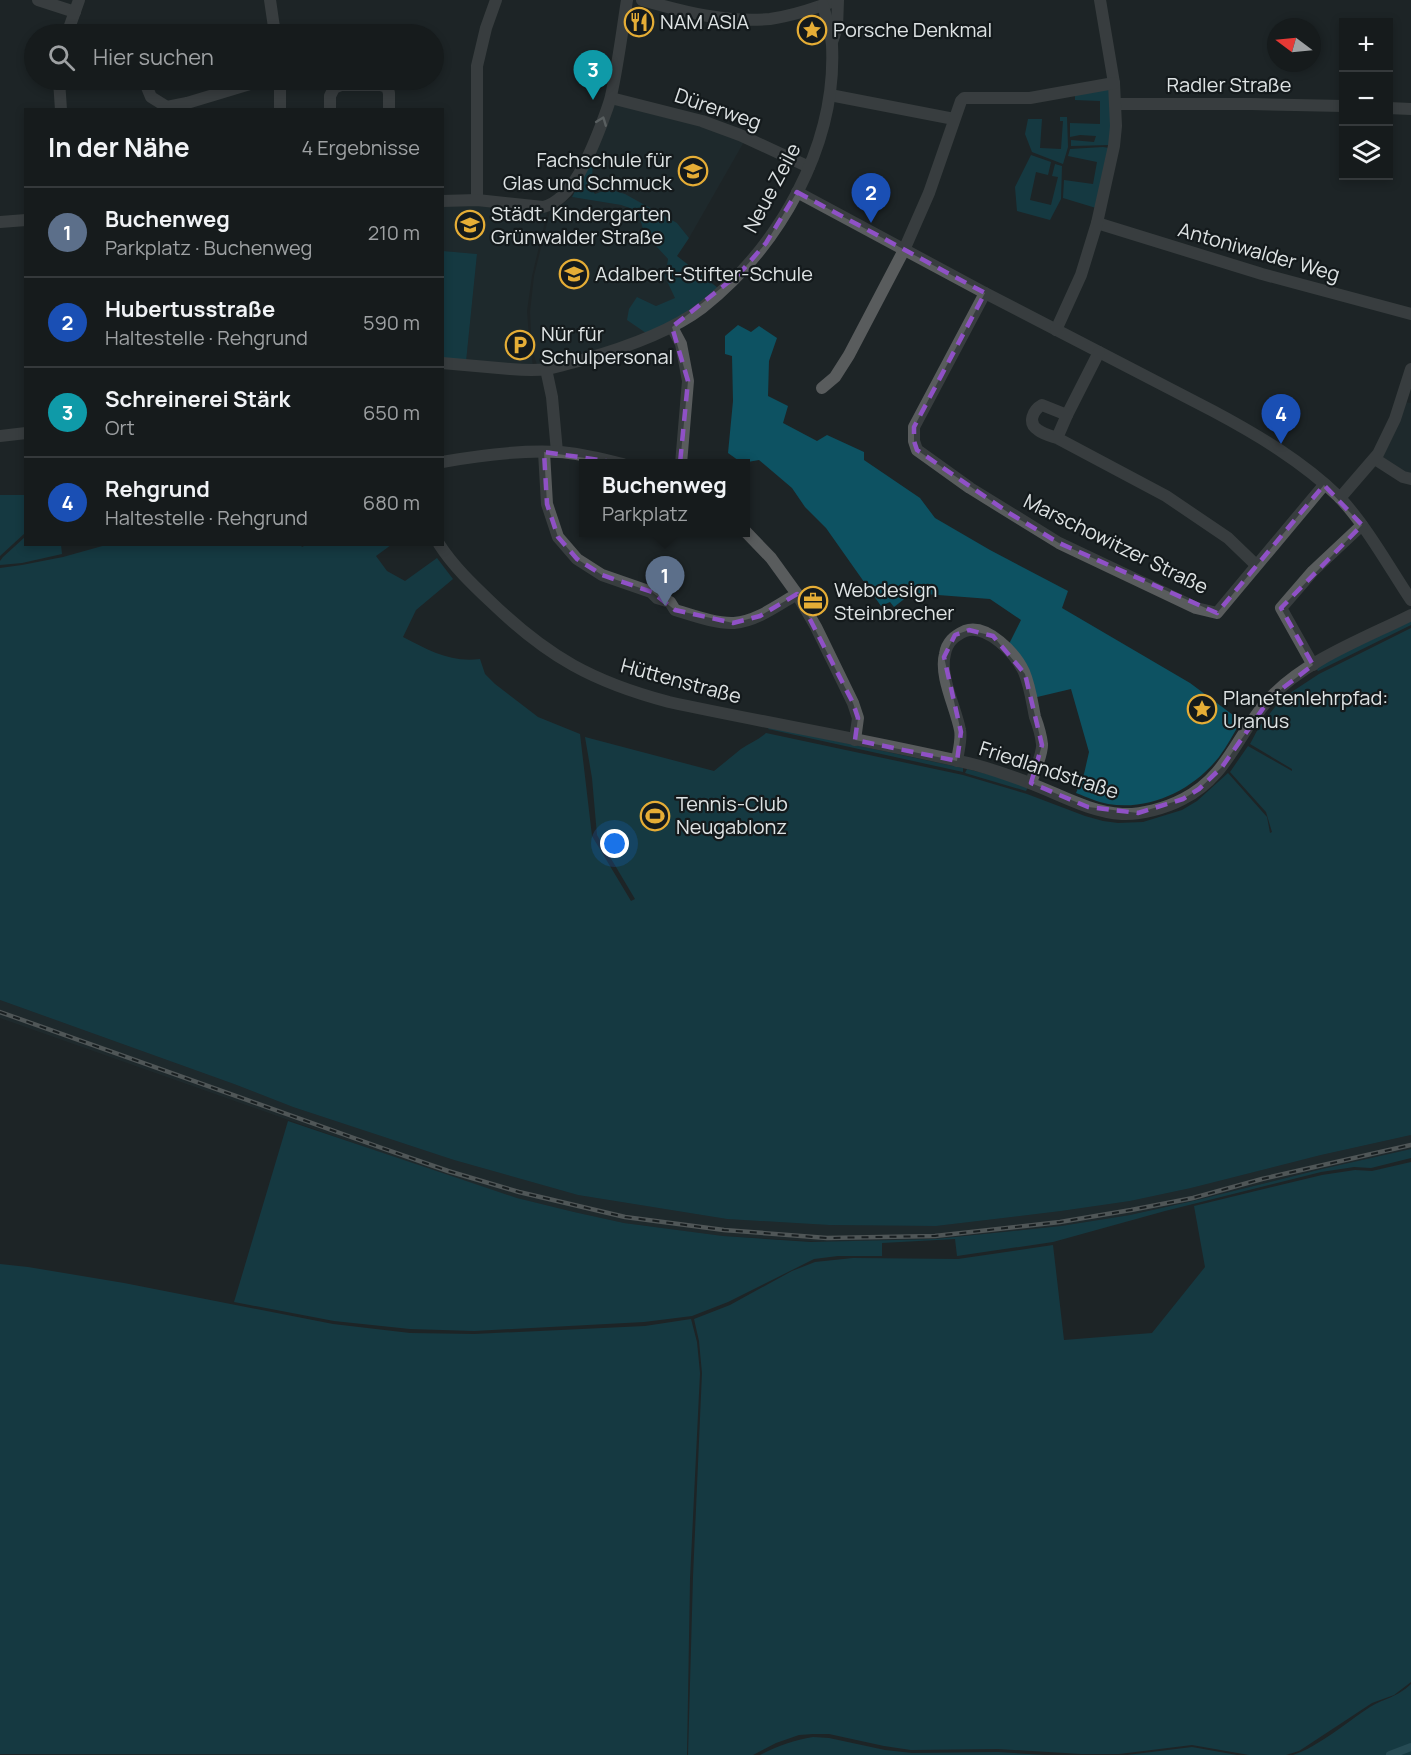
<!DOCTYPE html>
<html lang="de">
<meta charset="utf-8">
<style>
:root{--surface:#161b1c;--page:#232829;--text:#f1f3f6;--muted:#9ea1a3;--line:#35393b;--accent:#e5ad36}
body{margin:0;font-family:Manrope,sans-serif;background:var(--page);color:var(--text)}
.controls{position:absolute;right:18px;top:18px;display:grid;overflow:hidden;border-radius:0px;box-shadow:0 3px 9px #0003}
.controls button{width:54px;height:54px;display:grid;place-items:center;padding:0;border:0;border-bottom:2px solid var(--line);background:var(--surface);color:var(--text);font:30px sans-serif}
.compass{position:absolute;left:1267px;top:18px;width:54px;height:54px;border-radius:50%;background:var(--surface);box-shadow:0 3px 9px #0003;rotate:286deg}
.you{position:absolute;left:615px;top:844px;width:21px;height:21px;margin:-15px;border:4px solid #fff;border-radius:50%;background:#1a73e8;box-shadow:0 0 0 9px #1a73e833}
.badge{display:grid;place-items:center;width:39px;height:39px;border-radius:50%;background:var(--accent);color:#fff;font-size:20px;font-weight:700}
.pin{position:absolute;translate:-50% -50px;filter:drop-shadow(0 2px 3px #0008)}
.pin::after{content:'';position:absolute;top:32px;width:21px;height:18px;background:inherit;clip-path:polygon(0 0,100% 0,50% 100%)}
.popup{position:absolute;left:579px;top:459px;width:171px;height:78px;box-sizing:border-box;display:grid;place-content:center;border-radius:0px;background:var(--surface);filter:drop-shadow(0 2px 4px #0005);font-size:20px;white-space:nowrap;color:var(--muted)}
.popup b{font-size:22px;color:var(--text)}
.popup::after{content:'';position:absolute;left:50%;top:100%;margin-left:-12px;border:12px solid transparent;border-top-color:var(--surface)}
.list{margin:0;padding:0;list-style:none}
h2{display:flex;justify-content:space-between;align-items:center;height:78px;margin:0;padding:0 24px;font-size:26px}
h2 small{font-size:20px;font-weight:400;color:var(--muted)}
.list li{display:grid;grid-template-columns:39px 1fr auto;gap:18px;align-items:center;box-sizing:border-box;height:90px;padding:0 24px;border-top:2px solid var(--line)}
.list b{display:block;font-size:22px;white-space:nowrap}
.list p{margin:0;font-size:20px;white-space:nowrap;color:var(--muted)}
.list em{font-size:20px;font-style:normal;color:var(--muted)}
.icon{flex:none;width:33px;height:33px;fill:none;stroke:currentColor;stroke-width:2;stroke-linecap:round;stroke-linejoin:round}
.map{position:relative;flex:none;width:1411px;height:1755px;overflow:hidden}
.search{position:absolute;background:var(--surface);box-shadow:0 3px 9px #0003;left:24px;top:24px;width:420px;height:66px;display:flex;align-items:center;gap:15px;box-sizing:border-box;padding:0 21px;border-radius:33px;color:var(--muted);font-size:22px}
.panel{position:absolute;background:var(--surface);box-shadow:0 3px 9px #0003;left:24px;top:108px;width:420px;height:438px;border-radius:0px}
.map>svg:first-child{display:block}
.built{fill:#212f33}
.green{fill:#0d5262}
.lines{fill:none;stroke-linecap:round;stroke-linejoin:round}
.canal{stroke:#317a8d;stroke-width:8}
.minor{stroke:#595c5d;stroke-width:12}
.rail-casing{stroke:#8c9293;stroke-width:4.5}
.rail{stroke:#141a1c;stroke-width:2;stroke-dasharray:7;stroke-linecap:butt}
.oneway{stroke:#a2a6a7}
.marked{fill:none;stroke:#8f51c6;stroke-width:4.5;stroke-dasharray:12 8;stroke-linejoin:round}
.labels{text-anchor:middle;stroke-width:4.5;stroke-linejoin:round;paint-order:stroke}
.poi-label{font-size:20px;fill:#dee3e4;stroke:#141a1c;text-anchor:start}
.street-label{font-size:20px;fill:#dee3e4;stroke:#141a1c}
</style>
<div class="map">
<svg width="1411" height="1755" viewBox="0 0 1411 1755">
<rect width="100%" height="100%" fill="#1d2426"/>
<g class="built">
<path d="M 613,102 L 641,108 L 745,140 L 689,238 L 677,223 L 595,194 L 591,187 L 593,166 L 589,164 Z"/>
<path d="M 572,197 L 621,205 L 638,211 L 644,233 L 668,259 L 665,277 L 676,298 L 656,306 L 637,297 L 646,333 L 615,345 L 566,359 L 537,365 L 532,349 L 530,312 L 534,276 L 551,207 L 557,204 L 561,205 Z"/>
<path d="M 442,203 L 548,209 L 532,276 L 527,311 L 530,349 L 533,365 L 466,362 L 477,254 L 443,251 Z"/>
<path d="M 1404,402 L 1411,403 L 1411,476 L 1378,459 Z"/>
<path d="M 0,1000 L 234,1084 L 293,1107 L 454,1160 L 578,1195 L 727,1219 L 829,1225 L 936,1226 L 1061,1211 L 1130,1201 L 1191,1188 L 1321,1155 L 1411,1135 L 1411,1149 L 1322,1169 L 1193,1201 L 1130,1215 L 1061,1226 L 936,1239 L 827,1242 L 723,1236 L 624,1223 L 574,1212 L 517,1198 L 447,1176 L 0,1018 Z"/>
</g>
<g class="green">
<path d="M 1110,88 L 1112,104 L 1110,145 L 1071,146 L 1071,140 L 1094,142 L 1096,136 L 1080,135 L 1070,137 L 1070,123 L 1100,124 L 1100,101 L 1075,100 L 1075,94 Z"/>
<path d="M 1060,117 L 1067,117 L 1068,147 L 1063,164 L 1032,152 L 1025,134 L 1028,119 L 1042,119 L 1040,148 L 1061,149 L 1063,121 L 1060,121 Z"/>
<path d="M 1103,147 L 1109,148 L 1096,208 L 1063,198 L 1064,180 L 1093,184 L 1097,162 L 1068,156 L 1070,149 Z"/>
<path d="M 1031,155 L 1051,162 L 1048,175 L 1036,172 L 1030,200 L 1051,205 L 1058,177 L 1052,176 L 1055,164 L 1062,166 L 1061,199 L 1050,220 L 1017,211 L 1015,187 Z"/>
<path d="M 589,164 L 593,166 L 591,187 L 595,194 L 608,189 L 625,194 L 677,223 L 689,238 L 677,256 L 718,288 C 695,308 675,322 646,333 L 627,320 L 629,309 L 637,297 L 656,306 L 675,298 L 665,277 L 668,259 L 644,233 L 638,211 L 621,205 L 572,197 Z"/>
<path d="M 443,251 L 477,254 L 466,362 L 443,361 Z"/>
<path d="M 738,325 L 751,332 L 759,326 L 777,338 L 769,361 L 768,396 L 788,406 L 783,423 L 817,441 L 827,435 L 864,452 L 864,460 L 920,498 L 935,518 L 990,550 L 1068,591 L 1062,608 L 1190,683 L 1241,721 C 1234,733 1227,746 1219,757 C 1193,790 1150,811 1108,804 C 1097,802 1087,797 1076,793 L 1084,774 L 1089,752 L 1071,689 L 1033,698 L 1008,646 L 1021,620 L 990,599 L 912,593 L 894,607 L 890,602 L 881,606 L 826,528 L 805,507 L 792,488 L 759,460 L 742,463 L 728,453 L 733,401 L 732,356 L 725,354 L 725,336 Z"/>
<path d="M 0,495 L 26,495 L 25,533 L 0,556 Z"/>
<path d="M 25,537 L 26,544 L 61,545 L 62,554 L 22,563 L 0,565 L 0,561 L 3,557 Z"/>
<path d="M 300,544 L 302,547 L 308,544 L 391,545 L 376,556 L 387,571 L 405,581 L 437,558 L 453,579 L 416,610 L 403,637 C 428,650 451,663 480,659 L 485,674 L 495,684 L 538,717 L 580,734 L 592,836 L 631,901 L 635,899 L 597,835 L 592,778 L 585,737 L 714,771 C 723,764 732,756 741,749 C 750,743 758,740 766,733 L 963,775 L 1027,794 L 1085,816 L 1103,821 L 1118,823 L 1143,822 L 1182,810 L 1197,801 L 1228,773 L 1267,817 L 1270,833 L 1272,832 L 1266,812 L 1230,772 L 1248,746 L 1292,771 L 1292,769 L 1250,744 L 1259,727 L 1275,707 L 1290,693 L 1319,674 L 1411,628 L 1411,1135 L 1321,1155 L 1191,1188 L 1130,1201 L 1061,1211 L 936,1226 L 829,1225 L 727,1219 L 578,1195 L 454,1160 L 293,1107 L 234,1084 L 0,1000 L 0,568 L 22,565 L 63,557 L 106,545 Z"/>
<path d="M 1411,621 L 1411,625 L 1318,671 L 1316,668 L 1345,652 Z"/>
<path d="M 770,727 L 963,768 L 963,772 L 768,729 Z"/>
<path d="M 967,769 L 995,776 L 1028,787 L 1026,791 L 965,773 Z"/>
<path d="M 288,1121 L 517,1198 L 574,1212 L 624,1223 L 723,1236 L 811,1242 L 935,1239 L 1061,1226 L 1130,1215 L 1193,1201 L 1322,1169 L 1411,1149 L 1411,1158 L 1371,1168 L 1354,1167 L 1321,1172 L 1165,1211 L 1053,1242 L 957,1256 L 955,1239 L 882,1243 L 882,1256 L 838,1256 L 814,1259 L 728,1302 L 692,1316 L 644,1322 L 474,1331 L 410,1329 L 334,1321 L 234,1302 Z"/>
<path d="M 1411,1162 L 1411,1682 L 1394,1695 L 1372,1703 L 1299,1751 L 1286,1755 L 1249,1755 L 1192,1745 L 1119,1754 L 1081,1754 L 998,1749 L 911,1750 L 884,1746 L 829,1734 L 813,1734 L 799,1735 L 776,1743 L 753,1755 L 688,1755 L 693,1577 L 702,1373 L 699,1341 L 694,1319 L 730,1305 L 792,1271 L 815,1262 L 853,1258 L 958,1259 L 1053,1245 L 1064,1340 L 1152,1333 L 1205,1267 L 1194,1206 L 1322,1175 L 1355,1170 L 1372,1171 Z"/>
<path d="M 0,1264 L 28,1267 L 124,1283 L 333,1324 L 410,1333 L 474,1334 L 645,1326 L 691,1319 L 697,1342 L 700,1373 L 690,1579 L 687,1755 L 0,1754 Z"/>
<path d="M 1411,1684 L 1411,1755 L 1293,1755 C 1318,1747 1347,1722 1370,1707 C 1385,1698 1396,1698 1411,1684 Z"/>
<path d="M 813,1737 L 829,1738 L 885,1750 L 912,1753 L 998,1752 L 1045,1755 L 760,1755 C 777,1746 794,1740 813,1737 Z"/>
<path d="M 1192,1747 L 1237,1755 L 1127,1755 L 1184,1748 Z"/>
</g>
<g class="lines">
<path class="canal" d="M 1390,1755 L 1411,1747"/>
<g class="minor">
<path d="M 38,0 L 75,12"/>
<path d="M 270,0 L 275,34"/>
<path d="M 642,0 C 684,12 726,23 770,19 C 793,16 816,8 837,0"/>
<path d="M 67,34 L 79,0"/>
<path d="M 832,42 L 837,28 L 838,0"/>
<path d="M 59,80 L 61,110"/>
<path d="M 144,80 L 151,97 L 167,107 L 187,103 L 250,84 L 280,83"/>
<path d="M 280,80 L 280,110"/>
<path d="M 830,95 L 954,119"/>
<path d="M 611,98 L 702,121 L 740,135 L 809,167"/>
<path d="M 1115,104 L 1251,104 L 1344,106"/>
<path d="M 1388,108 L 1411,109"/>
<path d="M 330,110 L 330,96 L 334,88 L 341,85 L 381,85 L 387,87 L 389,93 L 389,110"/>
<path d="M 797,192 L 985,293 L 1213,411 C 1258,435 1303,462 1339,497 C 1366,525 1389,567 1411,600"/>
<path d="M 477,200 L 477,66 L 486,28 L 496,0"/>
<path d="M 442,201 L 477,200 L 543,207 C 573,200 592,149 602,123 C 605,114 609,105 611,96 C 618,65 622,32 627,0"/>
<path d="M 0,222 L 26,220"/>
<path d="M 1097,223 L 1262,274 L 1411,314"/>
<path d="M 985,293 L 914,427 L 914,441 L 917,450 L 970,488 L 1059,543 L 1196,608 L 1217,613 L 1324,485"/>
<path d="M 672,327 L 681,344 L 688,381 L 681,464"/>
<path d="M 1056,330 L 1081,275 L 1097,223 L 1114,146 L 1116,126 L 1114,83 L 1100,0"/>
<path d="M 442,363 C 465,365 488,367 510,369 C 522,370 535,371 547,369 C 558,367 570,363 582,360 C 621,349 669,333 702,308 C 779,247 837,146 832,45 C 831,32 826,18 823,5"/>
<path d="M 546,369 L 552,397 L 557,452"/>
<path d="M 822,388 L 835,377 L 849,355 L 904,250 L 929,193 L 961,101 L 964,98 L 1030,98 L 1114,83"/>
<path d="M 1067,415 L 1099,352"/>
<path d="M 0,436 L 26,433"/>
<path d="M 1057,438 C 1051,436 1043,434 1038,430 C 1027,423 1033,410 1042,405 L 1067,415 L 1057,438 L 1166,496 L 1228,538 L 1256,565"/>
<path d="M 544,452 L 547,504 L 558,537 L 577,559 L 602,575 L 651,592 L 657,598 L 670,602 L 675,610 C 692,615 716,624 734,623 C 757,621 778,605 797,594"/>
<path d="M 1375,459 L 1403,477 L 1411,479"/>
<path d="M 442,462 C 481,455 519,450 558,452 C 580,453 602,459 623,464"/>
<path d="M 1340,498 L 1378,454 L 1395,419 L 1411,369"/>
<path d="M 746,532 L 771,558 L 797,594 L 816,627 L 853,703 L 858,718 L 855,740"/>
<path d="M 439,544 C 453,566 473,585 491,602 C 548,657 593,682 669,702 C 771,724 874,741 976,765 C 994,770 1014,777 1032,784 C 1061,795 1090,812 1122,814 C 1141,815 1166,808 1183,799 C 1229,776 1238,731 1271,697 C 1306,660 1365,638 1411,615"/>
<path d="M 1313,665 L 1281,608 L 1313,571 L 1362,525"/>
<path d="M 957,761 C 958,752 962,739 960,730 C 956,708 939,676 945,654 C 947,642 954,636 965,631 C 987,623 1016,654 1024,672 C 1030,686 1032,702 1035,717 C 1038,725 1041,735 1042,744 C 1043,753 1034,773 1031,783"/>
</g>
<g class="rail-casing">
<path id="rail" d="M 0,1012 L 379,1147 L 448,1171 L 519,1192 L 625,1217 L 724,1230 L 827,1238 L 935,1236 L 1060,1222 L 1131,1210 L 1193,1198 L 1262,1179 L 1411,1145"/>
</g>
<use href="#rail" class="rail"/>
</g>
<defs><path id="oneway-chevron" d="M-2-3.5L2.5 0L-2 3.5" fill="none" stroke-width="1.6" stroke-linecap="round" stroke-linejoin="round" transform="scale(1.5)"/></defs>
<use class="oneway" href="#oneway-chevron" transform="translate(602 121) rotate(-69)"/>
<path d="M0 0H1411V1755H0ZM 797,192 L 985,293 L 914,427 L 914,441 L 917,450 L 1009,513 L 1059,543 L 1217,613 L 1324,485 L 1362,525 L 1281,608 L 1313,665 L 1271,697 L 1222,767 L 1199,789 L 1183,799 L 1138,813 L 1088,807 L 1031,783 L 1042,745 L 1025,674 L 993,636 L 969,630 L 955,635 L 944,657 L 961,732 L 957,761 L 855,740 L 858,718 L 853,703 L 797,594 L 760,616 L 733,623 L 675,610 L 652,592 L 602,575 L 577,559 L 558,537 L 547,504 L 544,452 L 627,464 L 678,484 L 688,381 L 672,327 L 740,273 L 766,243 Z" fill="#1d2426" fill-opacity=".55" fill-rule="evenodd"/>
<path class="marked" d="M 797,192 L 985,293 L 914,427 L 914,441 L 917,450 L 1009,513 L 1059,543 L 1217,613 L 1324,485 L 1362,525 L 1281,608 L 1313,665 L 1271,697 L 1222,767 L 1199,789 L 1183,799 L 1138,813 L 1088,807 L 1031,783 L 1042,745 L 1025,674 L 993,636 L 969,630 L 955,635 L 944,657 L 961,732 L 957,761 L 855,740 L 858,718 L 853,703 L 797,594 L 760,616 L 733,623 L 675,610 L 652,592 L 602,575 L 577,559 L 558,537 L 547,504 L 544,452 L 627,464 L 678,484 L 688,381 L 672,327 L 740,273 L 766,243 Z"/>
<defs>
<g id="restaurant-ring" transform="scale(1.5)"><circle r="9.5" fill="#141a1c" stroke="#e5ad36" stroke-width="1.5"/><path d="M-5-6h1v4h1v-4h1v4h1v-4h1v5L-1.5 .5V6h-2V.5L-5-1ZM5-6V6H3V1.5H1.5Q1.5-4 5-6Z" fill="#e5ad36"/></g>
<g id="sight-ring" transform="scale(1.5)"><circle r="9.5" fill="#141a1c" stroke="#e5ad36" stroke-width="1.5"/><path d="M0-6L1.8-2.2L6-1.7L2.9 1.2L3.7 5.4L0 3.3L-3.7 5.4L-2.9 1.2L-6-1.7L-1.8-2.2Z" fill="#e5ad36"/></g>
<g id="school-ring" transform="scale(1.5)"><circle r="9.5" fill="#141a1c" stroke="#e5ad36" stroke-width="1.5"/><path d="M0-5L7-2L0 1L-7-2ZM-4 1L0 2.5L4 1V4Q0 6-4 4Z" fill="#e5ad36"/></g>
<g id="parking-ring" transform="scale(1.5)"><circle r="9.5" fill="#141a1c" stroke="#e5ad36" stroke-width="1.5"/><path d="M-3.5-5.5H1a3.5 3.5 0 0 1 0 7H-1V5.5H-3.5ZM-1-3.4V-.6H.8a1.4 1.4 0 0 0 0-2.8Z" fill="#e5ad36"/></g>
<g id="office-ring" transform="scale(1.5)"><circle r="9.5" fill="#141a1c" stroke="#e5ad36" stroke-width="1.5"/><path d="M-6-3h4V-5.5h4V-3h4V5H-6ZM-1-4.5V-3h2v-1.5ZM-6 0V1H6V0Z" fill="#e5ad36"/></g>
<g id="stadium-ring" transform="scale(1.5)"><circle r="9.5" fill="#141a1c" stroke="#e5ad36" stroke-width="1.5"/><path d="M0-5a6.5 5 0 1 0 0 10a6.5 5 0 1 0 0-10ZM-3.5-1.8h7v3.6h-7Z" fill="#e5ad36"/></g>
</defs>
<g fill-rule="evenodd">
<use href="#restaurant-ring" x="639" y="22"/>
<use href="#sight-ring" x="812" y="30"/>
<use href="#school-ring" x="693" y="171"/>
<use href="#school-ring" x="470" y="225"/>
<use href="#school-ring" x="574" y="274"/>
<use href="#parking-ring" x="520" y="345"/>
<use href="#office-ring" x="813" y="601"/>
<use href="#sight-ring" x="1202" y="709"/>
<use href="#stadium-ring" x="655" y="816"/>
</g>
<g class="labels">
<g class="poi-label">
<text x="660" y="29">NAM ASIA</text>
<text x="833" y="37">Porsche Denkmal</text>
<text x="672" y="167" text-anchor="end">Fachschule für<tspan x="672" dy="23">Glas und Schmuck</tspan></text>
<text x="491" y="221">Städt. Kindergarten<tspan x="491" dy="23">Grünwalder Straße</tspan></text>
<text x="595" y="281">Adalbert-Stifter-Schule</text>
<text x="541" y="341">Nür für<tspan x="541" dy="23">Schulpersonal</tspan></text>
<text x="834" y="597">Webdesign<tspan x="834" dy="23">Steinbrecher</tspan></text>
<text x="1223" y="705">Planetenlehrpfad:<tspan x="1223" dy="23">Uranus</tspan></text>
<text x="676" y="811">Tennis-Club<tspan x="676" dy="23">Neugablonz</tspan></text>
</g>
<g class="street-label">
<text x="1229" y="92">Radler Straße</text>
<text transform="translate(718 109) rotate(19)" y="7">Dürerweg</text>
<text transform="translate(772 188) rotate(-62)" y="7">Neue Zeile</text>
<text transform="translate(1259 252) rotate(16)" y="7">Antoniwalder Weg</text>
<text transform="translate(1116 544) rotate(26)" y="7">Marschowitzer Straße</text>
<text transform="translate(681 681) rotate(15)" y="7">Hüttenstraße</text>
<text transform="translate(1049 770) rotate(18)" y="7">Friedlandstraße</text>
</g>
</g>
</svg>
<div class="controls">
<button>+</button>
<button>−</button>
<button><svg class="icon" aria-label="layers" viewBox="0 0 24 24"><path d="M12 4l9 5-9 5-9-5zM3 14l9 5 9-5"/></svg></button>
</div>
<svg class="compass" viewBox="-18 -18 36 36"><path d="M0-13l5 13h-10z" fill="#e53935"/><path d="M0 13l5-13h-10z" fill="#9ea1a3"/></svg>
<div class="you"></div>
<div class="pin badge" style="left:665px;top:606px;background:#5c6f8a">1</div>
<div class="popup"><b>Buchenweg</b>Parkplatz</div>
<div class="pin badge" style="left:871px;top:223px;background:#1a4fb4">2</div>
<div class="pin badge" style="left:593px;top:100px;background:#0f9aa8">3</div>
<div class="pin badge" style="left:1281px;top:444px;background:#1a4fb4">4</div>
<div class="search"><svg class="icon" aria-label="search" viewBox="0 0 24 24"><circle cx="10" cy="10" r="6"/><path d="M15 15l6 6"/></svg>Hier suchen</div>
<section class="panel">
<h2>In der Nähe<small>4 Ergebnisse</small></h2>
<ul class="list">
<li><span class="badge" style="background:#5c6f8a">1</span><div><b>Buchenweg</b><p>Parkplatz · Buchenweg</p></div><em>210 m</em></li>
<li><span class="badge" style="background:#1a4fb4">2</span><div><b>Hubertusstraße</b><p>Haltestelle · Rehgrund</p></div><em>590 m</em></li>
<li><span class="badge" style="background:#0f9aa8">3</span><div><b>Schreinerei Stärk</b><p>Ort</p></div><em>650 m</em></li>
<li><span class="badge" style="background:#1a4fb4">4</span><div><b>Rehgrund</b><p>Haltestelle · Rehgrund</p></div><em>680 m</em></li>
</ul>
</section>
</div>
